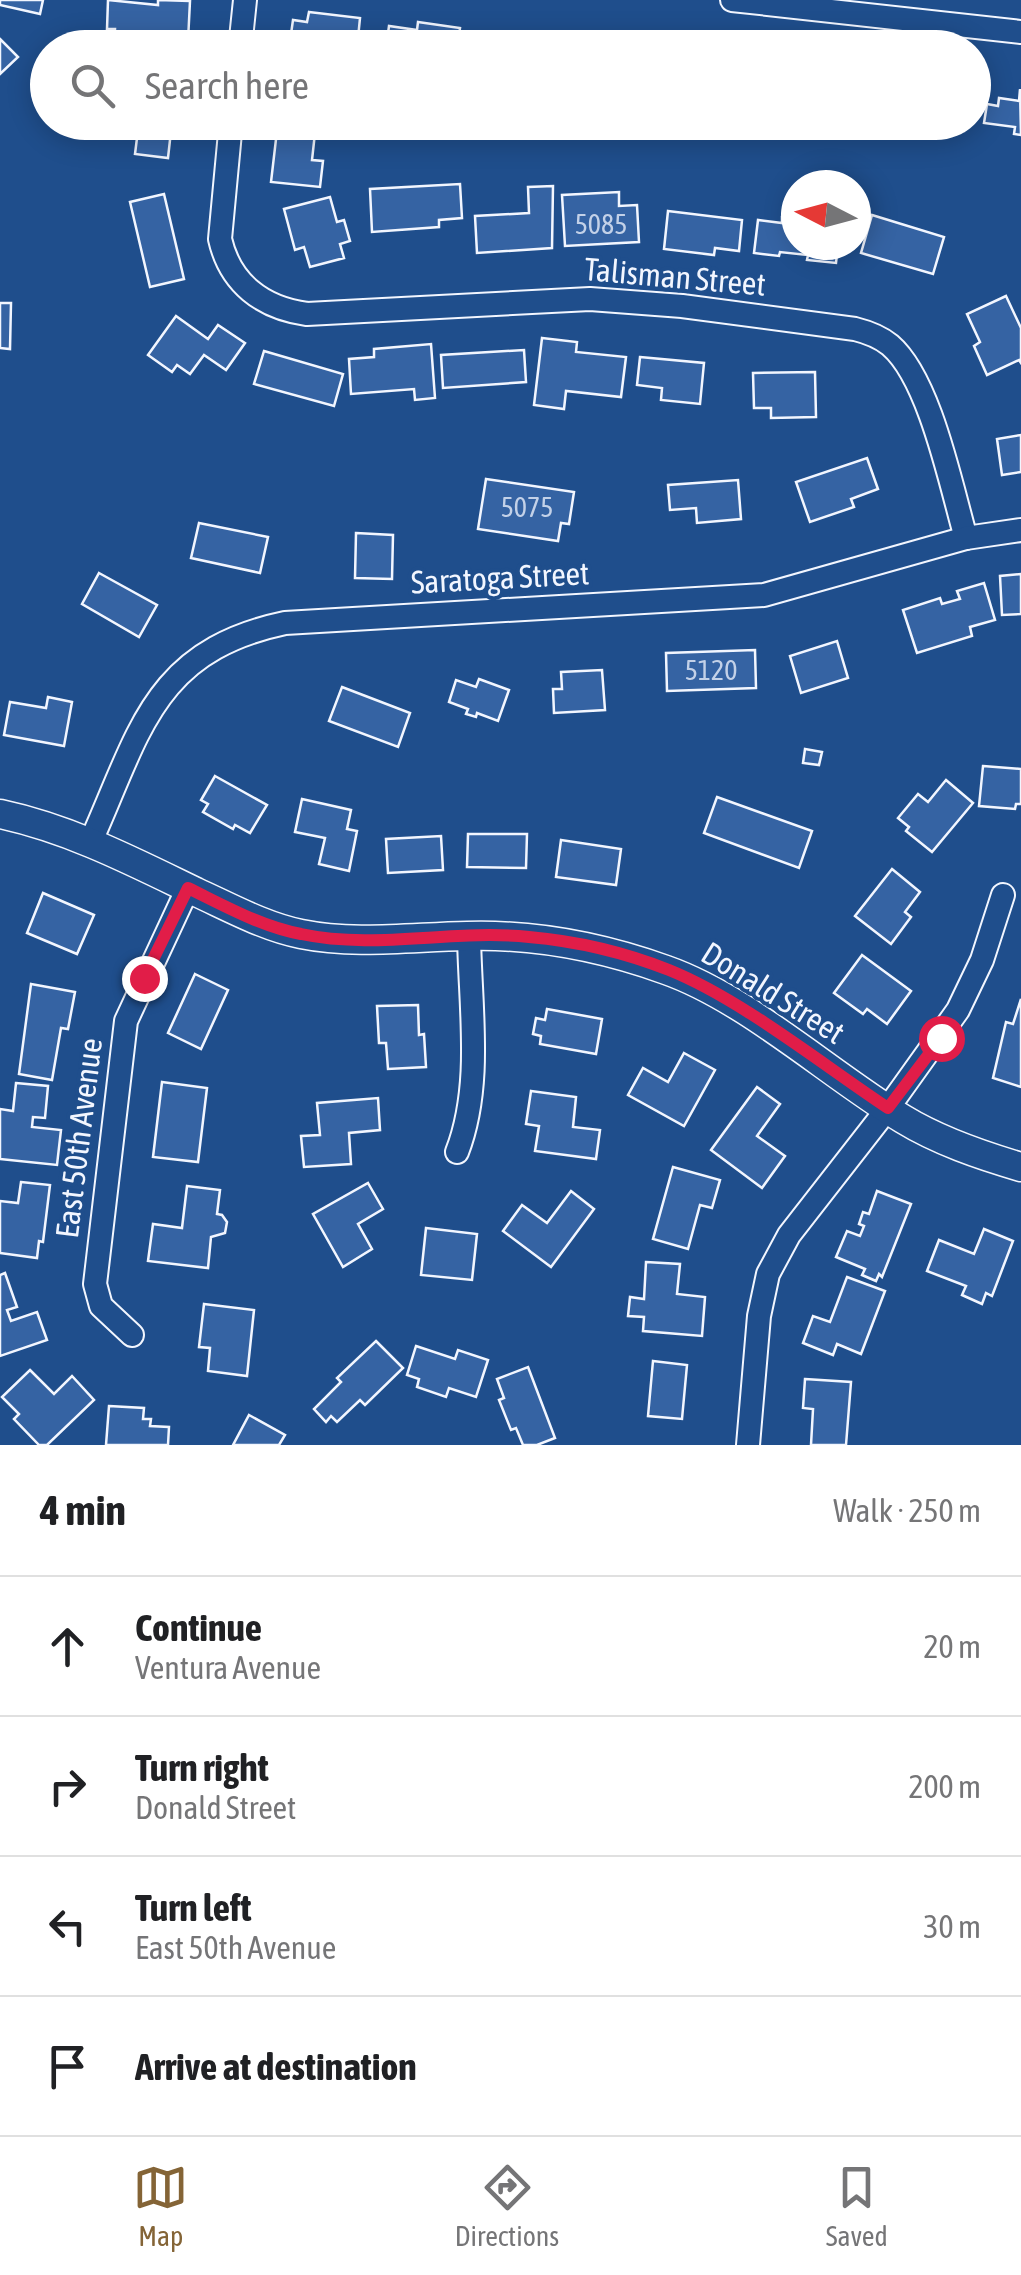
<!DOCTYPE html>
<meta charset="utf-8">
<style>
:root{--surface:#fff;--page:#f6f6f6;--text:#202124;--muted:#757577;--line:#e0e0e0;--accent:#846436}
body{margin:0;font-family:"Asap Condensed",sans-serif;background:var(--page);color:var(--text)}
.compass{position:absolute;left:781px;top:170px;width:90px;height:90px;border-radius:50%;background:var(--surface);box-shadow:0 5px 25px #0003;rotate:276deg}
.stop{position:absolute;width:30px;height:30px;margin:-22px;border:8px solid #e11d48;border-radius:50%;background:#fff}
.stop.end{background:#e11d48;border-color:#fff;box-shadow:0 2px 10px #0008}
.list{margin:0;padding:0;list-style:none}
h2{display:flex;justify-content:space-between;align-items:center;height:130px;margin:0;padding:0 40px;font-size:42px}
h2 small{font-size:32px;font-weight:400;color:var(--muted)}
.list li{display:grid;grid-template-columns:65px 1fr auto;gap:30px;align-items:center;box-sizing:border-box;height:140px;padding:0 40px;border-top:2px solid var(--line)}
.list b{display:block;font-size:38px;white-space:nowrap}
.list p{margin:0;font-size:32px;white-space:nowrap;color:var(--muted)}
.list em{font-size:32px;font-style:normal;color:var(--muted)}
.icon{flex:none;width:55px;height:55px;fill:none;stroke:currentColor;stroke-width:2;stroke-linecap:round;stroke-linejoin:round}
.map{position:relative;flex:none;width:1021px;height:1445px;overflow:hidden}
.search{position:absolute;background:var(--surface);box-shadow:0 5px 25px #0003;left:30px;right:30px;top:30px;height:110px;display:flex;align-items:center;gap:25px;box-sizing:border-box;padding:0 35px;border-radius:55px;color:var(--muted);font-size:38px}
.sheet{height:690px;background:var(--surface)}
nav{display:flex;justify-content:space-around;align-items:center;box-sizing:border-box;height:140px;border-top:2px solid var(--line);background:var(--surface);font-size:28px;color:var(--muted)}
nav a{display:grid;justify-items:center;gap:5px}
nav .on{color:var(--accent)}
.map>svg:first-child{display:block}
.building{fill:#3563a3;stroke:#f2f6ff;stroke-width:2.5}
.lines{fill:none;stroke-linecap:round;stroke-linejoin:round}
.minor-casing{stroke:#f2f6ff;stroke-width:26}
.tertiary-casing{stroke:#f2f6ff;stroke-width:31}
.minor{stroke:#1f4e8c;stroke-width:22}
.tertiary{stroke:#1f4e8c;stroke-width:28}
.route{stroke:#e11d48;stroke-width:12}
.labels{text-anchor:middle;stroke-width:8;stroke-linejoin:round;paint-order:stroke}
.number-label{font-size:28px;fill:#c3d1e8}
.street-label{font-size:32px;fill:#f2f6ff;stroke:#1f4e8c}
</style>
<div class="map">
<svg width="1021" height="1445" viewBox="0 0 1021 1445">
<rect width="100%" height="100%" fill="#1f4e8c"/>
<g class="building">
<path d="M 0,0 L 43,0 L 40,14 L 0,5 Z"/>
<path d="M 108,0 L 158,5 L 158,0 L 190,1 L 188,41 L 168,39 L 168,48 L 114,48 L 115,29 L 107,29 Z"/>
<path d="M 309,12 L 360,18 L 357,48 L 289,48 L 293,20 L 307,22 Z"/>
<path d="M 418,22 L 460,28 L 457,48 L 386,48 L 389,26 L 417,30 Z"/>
<path d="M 508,36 L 611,46 L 507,48 Z"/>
<path d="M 0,39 L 18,57 L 0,74 Z"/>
<path d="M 1020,89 L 1021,135 L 1014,134 L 1015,127 L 984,123 L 987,104 L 998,106 L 999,98 L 1019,101 Z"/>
<path d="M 139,122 L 172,122 L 168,158 L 135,154 Z"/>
<path d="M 278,122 L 316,124 L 312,160 L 323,161 L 320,187 L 271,182 Z"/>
<path d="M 804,122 L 863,122 L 863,132 L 804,126 Z"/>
<path d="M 880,122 L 965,122 L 964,131 L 930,128 L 929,134 L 880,129 Z"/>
<path d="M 460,184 L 462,218 L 439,220 L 439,227 L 372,232 L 370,189 Z"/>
<path d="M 553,186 L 552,248 L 477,253 L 475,216 L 529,213 L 528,187 Z"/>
<path d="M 619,192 L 619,206 L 637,205 L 639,242 L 565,246 L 562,195 Z"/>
<path d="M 164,194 L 184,279 L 150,287 L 130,202 Z"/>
<path d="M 330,197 L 337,222 L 344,220 L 350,241 L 340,244 L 344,258 L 310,267 L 304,247 L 295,250 L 284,209 Z"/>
<path d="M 668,211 L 742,220 L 739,251 L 715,248 L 714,255 L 664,249 Z"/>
<path d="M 872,215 L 944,237 L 933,274 L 861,253 Z"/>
<path d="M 782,217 L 796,218 L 796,245 L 838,245 L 836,263 L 807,260 L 808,255 L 780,252 L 779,256 L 754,253 L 758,220 L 782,223 Z"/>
<path d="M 1006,296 L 1021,328 L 1021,363 L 1019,360 L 987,375 L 974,346 L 980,342 L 967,314 Z"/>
<path d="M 0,303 L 11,303 L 10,349 L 0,348 Z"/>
<path d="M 176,316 L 208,339 L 218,325 L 245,343 L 226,370 L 204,355 L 190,374 L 177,365 L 172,372 L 148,355 Z"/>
<path d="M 542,338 L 577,342 L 576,352 L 626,357 L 621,397 L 566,391 L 564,409 L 534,405 Z"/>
<path d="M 431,344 L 435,398 L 415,400 L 414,389 L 351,394 L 349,359 L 374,357 L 374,349 Z"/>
<path d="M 524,350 L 526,382 L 443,388 L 441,355 Z"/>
<path d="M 264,351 L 343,374 L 334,406 L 254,384 Z"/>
<path d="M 640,357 L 704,363 L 700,404 L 661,400 L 662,388 L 637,385 Z"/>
<path d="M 815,372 L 816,417 L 771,418 L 771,408 L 754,408 L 753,373 Z"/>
<path d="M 1021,435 L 1021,472 L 1002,475 L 997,439 Z"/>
<path d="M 867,458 L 878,489 L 851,499 L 854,507 L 810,522 L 796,482 Z"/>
<path d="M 486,479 L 574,492 L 569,524 L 561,523 L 558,541 L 478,529 Z"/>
<path d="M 738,480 L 741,519 L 697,523 L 696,508 L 670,510 L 668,485 Z"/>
<path d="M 199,523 L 268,537 L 260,573 L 191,558 Z"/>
<path d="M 356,533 L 393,535 L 392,579 L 355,578 Z"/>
<path d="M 99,573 L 157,605 L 139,637 L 82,604 Z"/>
<path d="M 1021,574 L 1021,614 L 1002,615 L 1000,576 Z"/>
<path d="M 984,583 L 995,620 L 970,627 L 972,636 L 917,653 L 903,610 L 940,598 L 942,604 L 960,599 L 957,591 Z"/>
<path d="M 837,641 L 848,678 L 801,693 L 790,656 Z"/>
<path d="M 755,650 L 756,688 L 667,691 L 666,653 Z"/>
<path d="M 602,670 L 605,710 L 554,713 L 553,689 L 562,689 L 561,672 Z"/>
<path d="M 479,679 L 509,690 L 498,721 L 477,713 L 476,717 L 466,714 L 468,709 L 449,702 L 456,680 L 476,687 Z"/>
<path d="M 342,687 L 410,713 L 398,747 L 329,721 Z"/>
<path d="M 48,697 L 72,702 L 64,746 L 4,735 L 10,702 L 46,708 Z"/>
<path d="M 805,749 L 822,752 L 819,765 L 803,763 Z"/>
<path d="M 983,766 L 1021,769 L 1021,804 L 1016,804 L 1015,809 L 979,806 Z"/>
<path d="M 215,776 L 267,805 L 250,833 L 235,825 L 233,829 L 203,812 L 208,804 L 201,800 Z"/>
<path d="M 946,780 L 973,803 L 932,852 L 906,831 L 909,827 L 898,818 L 918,794 L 928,802 Z"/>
<path d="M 717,797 L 812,831 L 799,868 L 704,833 Z"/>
<path d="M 302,799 L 351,810 L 347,829 L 357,831 L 349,871 L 319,864 L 325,838 L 295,832 Z"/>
<path d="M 468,834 L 527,834 L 526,868 L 467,867 Z"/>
<path d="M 441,836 L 443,870 L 388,873 L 386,839 Z"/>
<path d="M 561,840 L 621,849 L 616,885 L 556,877 Z"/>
<path d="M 892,869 L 920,892 L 905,912 L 911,917 L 891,944 L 855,916 Z"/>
<path d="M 43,893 L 94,915 L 77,954 L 27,933 Z"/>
<path d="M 862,955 L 911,991 L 887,1024 L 867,1009 L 863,1014 L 834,993 Z"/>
<path d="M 195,974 L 228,990 L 201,1049 L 168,1033 Z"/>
<path d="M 31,984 L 75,992 L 68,1029 L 61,1028 L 52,1080 L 19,1074 Z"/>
<path d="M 1021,999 L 1021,1087 L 993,1078 L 1006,1022 L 1013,1024 Z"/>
<path d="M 418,1005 L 419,1035 L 424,1034 L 426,1067 L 388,1069 L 386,1043 L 379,1043 L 377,1006 Z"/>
<path d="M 547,1009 L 602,1019 L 596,1054 L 540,1044 L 541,1036 L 533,1034 L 536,1018 L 545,1020 Z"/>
<path d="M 684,1053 L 715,1070 L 684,1126 L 628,1095 L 643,1068 L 668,1082 Z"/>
<path d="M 162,1082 L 207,1088 L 198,1162 L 153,1157 Z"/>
<path d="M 16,1083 L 48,1086 L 45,1118 L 33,1117 L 32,1127 L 61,1130 L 57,1165 L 0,1159 L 0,1109 L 13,1111 Z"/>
<path d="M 757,1087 L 780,1104 L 757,1136 L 785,1156 L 762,1188 L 711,1150 Z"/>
<path d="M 531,1091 L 576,1097 L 573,1127 L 600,1130 L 596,1159 L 535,1151 L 539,1126 L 526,1124 Z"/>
<path d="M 378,1098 L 380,1130 L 349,1133 L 351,1164 L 304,1167 L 301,1136 L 320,1135 L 317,1103 Z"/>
<path d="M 673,1167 L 720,1180 L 712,1208 L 700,1205 L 688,1249 L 653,1239 Z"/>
<path d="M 21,1182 L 50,1185 L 43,1242 L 39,1241 L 37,1258 L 0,1253 L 0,1201 L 18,1203 Z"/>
<path d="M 368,1183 L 383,1209 L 358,1224 L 372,1249 L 343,1267 L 313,1214 Z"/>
<path d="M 187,1186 L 220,1190 L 217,1214 L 222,1215 L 227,1222 L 225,1233 L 211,1237 L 208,1268 L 148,1261 L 153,1224 L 182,1228 Z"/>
<path d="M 571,1191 L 594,1209 L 551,1267 L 503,1231 L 522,1205 L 547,1223 Z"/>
<path d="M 877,1191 L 911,1204 L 882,1277 L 879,1274 L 876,1281 L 862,1275 L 865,1269 L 836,1257 L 847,1231 L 860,1236 L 864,1226 L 859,1224 L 863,1212 L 869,1214 Z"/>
<path d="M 426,1228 L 477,1234 L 472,1280 L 421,1275 Z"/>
<path d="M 984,1229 L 1013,1241 L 992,1296 L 986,1293 L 982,1304 L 962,1295 L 966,1286 L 927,1271 L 939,1240 L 974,1254 Z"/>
<path d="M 646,1262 L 680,1264 L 677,1294 L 705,1297 L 702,1336 L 643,1331 L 644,1317 L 628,1316 L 630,1297 L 644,1299 Z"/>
<path d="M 5,1273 L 17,1307 L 7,1310 L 11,1321 L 37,1312 L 47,1340 L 0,1356 L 0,1275 Z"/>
<path d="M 847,1277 L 885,1291 L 861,1354 L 837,1344 L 833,1355 L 803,1343 L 813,1316 L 830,1322 Z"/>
<path d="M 204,1304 L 254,1310 L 247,1376 L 208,1371 L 210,1348 L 199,1347 Z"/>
<path d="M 376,1341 L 403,1368 L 365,1405 L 360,1400 L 337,1422 L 331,1416 L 326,1422 L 314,1409 L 341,1382 L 337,1378 Z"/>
<path d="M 416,1346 L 455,1359 L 458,1350 L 488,1360 L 476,1397 L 449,1388 L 446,1397 L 417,1387 L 419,1379 L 407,1375 Z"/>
<path d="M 653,1361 L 687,1365 L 682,1419 L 648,1416 Z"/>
<path d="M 528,1367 L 555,1438 L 537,1445 L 523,1445 L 516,1428 L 511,1430 L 499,1400 L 504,1398 L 497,1379 Z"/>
<path d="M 30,1370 L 54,1394 L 72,1376 L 94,1400 L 47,1445 L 39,1445 L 14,1419 L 19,1414 L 2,1397 Z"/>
<path d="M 805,1379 L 851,1382 L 846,1445 L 811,1445 L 813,1409 L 803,1408 Z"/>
<path d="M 109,1406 L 144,1408 L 143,1419 L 151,1419 L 150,1426 L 169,1427 L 168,1445 L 106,1445 Z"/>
<path d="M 249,1415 L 285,1435 L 279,1445 L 233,1445 Z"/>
</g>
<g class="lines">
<g class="minor-casing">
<g id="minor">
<path d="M 732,0 L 1021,32"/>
<path d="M 240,48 L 245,0"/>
<path d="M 231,122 L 220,239 C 230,283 262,308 307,314 L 590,299 L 682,306 L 855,329 C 867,332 879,336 890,345 C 930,379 951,486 966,538"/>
<path d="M 91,841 C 140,732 153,651 285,623 L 764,595 L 966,538 L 1021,530"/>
<path d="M 457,1152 C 483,1085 470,1007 469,936"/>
<path d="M 132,1335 L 101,1306 L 95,1284 L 126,1021 L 188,888"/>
<path d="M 748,1445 L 759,1316 L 768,1274 L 789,1235 L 888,1108 L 958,1010 L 982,960 L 1003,895"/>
</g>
</g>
<g class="tertiary-casing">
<path id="tertiary" d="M 0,814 C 70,829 132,861 196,892 C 229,907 265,927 301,934 C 355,945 412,937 467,936 C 535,934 602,947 666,970 C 746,998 829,1074 903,1119 C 939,1141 980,1155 1021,1167"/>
</g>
<use href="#minor" class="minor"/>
<use href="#tertiary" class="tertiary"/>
</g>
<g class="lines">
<path class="route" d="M 144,978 L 188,888 C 223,905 262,927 301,934 C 376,950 453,929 529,937 C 575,941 626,953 669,970 C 741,999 823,1065 888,1108 L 941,1038"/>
</g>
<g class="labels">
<g class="number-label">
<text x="601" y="234">5085</text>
<text x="527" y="517">5075</text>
<text x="711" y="680">5120</text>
</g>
<g class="street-label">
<text transform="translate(675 277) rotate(5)" y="11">Talisman Street</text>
<text transform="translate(500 578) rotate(-3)" y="11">Saratoga Street</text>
<text transform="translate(773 993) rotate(32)" y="11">Donald Street</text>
<text transform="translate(79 1138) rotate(-83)" y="11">East 50th Avenue</text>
</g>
</g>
</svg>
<svg class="compass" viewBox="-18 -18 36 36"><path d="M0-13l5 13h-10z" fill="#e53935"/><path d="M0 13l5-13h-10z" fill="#757577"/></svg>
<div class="stop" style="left:941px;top:1038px"></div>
<div class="stop end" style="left:144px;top:978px"></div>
<div class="search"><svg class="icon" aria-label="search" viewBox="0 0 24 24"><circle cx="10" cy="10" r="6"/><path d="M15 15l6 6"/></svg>Search here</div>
</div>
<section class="sheet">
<h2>4 min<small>Walk · 250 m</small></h2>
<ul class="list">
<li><svg class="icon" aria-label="ahead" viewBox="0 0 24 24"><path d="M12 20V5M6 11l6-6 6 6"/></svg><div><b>Continue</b><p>Ventura Avenue</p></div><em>20 m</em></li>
<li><svg class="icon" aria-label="right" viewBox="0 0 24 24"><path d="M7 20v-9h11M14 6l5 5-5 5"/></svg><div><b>Turn right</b><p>Donald Street</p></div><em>200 m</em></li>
<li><svg class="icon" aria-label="left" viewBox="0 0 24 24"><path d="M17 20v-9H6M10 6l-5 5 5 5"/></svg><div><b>Turn left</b><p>East 50th Avenue</p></div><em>30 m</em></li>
<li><svg class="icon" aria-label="arrive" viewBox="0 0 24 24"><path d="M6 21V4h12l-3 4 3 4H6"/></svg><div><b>Arrive at destination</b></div></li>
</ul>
</section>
<nav>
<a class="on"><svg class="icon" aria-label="map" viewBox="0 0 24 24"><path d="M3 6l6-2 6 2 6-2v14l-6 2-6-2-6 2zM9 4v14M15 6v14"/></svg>Map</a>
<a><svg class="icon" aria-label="directions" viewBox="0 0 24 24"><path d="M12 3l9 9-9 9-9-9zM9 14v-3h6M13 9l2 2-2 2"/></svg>Directions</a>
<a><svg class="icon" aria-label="saved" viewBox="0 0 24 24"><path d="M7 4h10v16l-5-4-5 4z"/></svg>Saved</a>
</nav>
